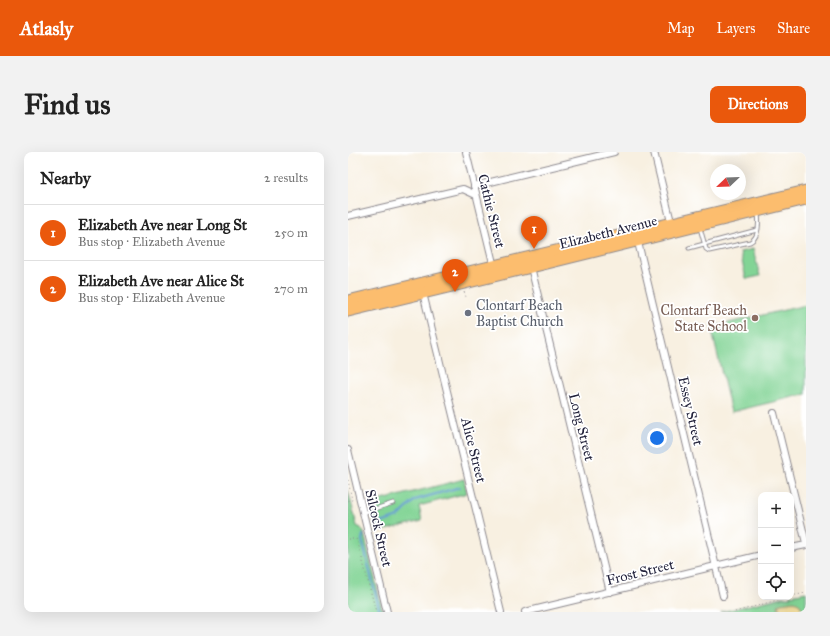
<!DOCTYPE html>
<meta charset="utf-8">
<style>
:root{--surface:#fff;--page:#f2f2f2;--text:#222;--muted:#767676;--line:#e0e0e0;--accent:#ea580c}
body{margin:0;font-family:"IM FELL Great Primer",serif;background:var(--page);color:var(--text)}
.controls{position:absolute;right:12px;bottom:12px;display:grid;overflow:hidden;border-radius:8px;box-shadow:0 4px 16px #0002}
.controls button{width:36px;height:36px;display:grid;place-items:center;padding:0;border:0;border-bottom:1px solid var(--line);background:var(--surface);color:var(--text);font:20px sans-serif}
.compass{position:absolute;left:362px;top:12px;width:36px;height:36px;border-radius:50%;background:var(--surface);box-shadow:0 4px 16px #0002;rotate:247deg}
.you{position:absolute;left:309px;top:286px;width:14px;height:14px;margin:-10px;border:3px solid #fff;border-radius:50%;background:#1a73e8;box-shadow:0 0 0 6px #1a73e833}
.badge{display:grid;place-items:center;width:26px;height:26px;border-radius:50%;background:var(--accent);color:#fff;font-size:13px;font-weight:700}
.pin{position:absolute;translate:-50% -33px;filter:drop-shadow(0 1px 2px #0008)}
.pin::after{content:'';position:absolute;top:21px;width:14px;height:12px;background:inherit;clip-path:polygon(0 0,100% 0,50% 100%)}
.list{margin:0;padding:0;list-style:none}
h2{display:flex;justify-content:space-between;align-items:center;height:52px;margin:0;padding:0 16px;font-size:17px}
h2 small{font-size:13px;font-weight:400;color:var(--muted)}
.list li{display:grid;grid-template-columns:26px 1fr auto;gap:12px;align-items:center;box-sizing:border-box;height:56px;padding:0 16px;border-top:1px solid var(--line)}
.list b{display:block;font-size:15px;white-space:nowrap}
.list p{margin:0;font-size:13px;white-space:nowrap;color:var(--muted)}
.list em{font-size:13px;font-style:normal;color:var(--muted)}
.icon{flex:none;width:22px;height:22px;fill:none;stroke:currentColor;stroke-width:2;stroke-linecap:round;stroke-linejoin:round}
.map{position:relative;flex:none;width:458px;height:460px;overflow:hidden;border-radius:8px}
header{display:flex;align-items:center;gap:24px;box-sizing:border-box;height:56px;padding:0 20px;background:var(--accent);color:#fff}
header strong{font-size:19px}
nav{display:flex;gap:22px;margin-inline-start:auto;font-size:14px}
.intro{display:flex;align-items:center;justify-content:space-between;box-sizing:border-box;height:96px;padding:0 24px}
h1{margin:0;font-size:28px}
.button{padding:10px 18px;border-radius:8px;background:var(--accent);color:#fff;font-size:14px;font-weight:700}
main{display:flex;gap:24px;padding:0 24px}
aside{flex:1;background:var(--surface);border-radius:8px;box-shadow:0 4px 16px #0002}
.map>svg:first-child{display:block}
.green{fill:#82d495;stroke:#527b68}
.sand{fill:#eeda9e;stroke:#887e6c}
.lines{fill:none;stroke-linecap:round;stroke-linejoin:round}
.stream{stroke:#689cd4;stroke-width:2}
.lane-casing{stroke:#8d898e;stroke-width:5}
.street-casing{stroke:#8d898e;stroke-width:8}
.highway-casing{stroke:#8d898e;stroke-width:13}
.path{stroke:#8d898e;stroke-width:1;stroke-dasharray:1 3;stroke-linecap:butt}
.lane{stroke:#fff;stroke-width:3}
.street{stroke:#fff;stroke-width:6}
.highway{stroke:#fcbd6e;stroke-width:11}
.worship-dot{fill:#6b7280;stroke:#fff;stroke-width:1.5}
.education-dot{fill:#8d6e63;stroke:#fff;stroke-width:1.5}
.labels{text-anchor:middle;stroke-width:3.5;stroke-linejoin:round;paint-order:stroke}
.street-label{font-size:14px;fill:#22223b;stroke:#fff}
.worship-label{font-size:14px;fill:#5b616d;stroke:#fff;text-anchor:start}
.education-label{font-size:14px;fill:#785e54;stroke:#fff;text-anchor:end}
</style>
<header>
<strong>Atlasly</strong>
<nav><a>Map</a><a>Layers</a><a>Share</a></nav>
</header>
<div class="intro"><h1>Find us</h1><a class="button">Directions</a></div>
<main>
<aside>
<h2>Nearby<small>2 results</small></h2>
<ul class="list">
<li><span class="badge">1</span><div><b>Elizabeth Ave near Long St</b><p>Bus stop · Elizabeth Avenue</p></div><em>250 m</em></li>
<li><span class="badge">2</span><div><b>Elizabeth Ave near Alice St</b><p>Bus stop · Elizabeth Avenue</p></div><em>270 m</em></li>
</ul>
</aside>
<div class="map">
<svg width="458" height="460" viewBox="0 0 458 460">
<rect width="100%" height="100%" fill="#fff"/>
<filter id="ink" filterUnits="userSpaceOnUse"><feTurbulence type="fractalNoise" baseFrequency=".025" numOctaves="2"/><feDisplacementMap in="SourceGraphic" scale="8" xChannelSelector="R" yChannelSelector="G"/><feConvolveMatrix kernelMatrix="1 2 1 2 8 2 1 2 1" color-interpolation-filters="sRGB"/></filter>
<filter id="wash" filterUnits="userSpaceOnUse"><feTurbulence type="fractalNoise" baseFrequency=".012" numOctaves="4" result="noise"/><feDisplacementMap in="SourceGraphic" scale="16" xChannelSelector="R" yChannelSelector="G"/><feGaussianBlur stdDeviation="0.9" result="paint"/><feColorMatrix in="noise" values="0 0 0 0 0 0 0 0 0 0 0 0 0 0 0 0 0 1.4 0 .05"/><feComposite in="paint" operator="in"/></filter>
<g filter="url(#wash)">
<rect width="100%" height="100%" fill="#f8f0e1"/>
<g class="green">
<path d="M 405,97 L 412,124 L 398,127 L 392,100 Z"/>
<path d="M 458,153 L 458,242 L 383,260 L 363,175 Z"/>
<path d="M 116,327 L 119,341 L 71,354 L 74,369 L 29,380 L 22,351 Z"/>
<path d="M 0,338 L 9,374 L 13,376 L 16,381 L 35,460 L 0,460 Z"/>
<path d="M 458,440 L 458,460 L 373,460 L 435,445 L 443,445 L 443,443 Z"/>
</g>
<path class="sand" d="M 446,449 L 451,451 L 454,457 L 452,459 L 433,460 L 430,454 L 432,451 Z"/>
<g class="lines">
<g class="stream">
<path d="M 29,375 L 33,371 L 50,365 L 67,348 L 112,335"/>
<path d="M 15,383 L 14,388 L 32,460"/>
</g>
</g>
</g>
<g filter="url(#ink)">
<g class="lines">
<g class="lane-casing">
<g id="lane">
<path d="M 352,76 L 358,97 L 361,99 L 402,90 C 412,85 411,70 410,61"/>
<path d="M 341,96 L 409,78"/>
<path d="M 15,361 L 45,351"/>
</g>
</g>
<g class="street-casing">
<g id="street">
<path d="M 118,0 L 146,115"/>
<path d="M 306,0 L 324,74"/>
<path d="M 126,34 L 266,0"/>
<path d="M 0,64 L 115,37 L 128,43"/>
<path d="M 289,86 L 375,444"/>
<path d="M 183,115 L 262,440"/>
<path d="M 75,141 L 153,460"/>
<path d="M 426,261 L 458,391"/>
<path d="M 0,298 L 39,460"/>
<path d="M 443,396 L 458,393"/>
<path d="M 177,460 L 413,403"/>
</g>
</g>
<g class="highway-casing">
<g id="highway">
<path d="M 0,149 L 458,39"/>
<path d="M 0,159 L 183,115 L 458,47"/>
</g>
</g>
<g class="path">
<path d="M 116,140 L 118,145"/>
<path d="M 0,328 L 4,348 L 0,349"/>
<path d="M 0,387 L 8,387 L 10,391 L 28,460"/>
<path d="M 443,444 L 458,441"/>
<path d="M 387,460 L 440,445"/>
</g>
<use href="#lane" class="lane"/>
<use href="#street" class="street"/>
<use href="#highway" class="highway"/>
</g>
</g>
<circle class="worship-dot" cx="120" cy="161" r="4"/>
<circle class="education-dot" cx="407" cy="166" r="4"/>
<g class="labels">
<g class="street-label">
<text transform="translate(144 59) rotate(76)" y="5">Cathie Street</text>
<text transform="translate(260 80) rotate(-14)" y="5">Elizabeth Avenue</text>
<text transform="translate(343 259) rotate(77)" y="5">Essey Street</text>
<text transform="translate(234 275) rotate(76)" y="5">Long Street</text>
<text transform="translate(126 298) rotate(76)" y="5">Alice Street</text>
<text transform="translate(31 376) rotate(77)" y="5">Silcock Street</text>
<text transform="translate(292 420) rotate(-14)" y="5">Frost Street</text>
</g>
<g class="worship-label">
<text x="128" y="158">Clontarf Beach<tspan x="128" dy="16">Baptist Church</tspan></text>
</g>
<g class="education-label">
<text x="399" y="163">Clontarf Beach<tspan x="399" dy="16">State School</tspan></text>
</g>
</g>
</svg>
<div class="controls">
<button>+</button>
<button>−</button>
<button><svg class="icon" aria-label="locate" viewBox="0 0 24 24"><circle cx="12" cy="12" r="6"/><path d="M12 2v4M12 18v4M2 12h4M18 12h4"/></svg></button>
</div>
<svg class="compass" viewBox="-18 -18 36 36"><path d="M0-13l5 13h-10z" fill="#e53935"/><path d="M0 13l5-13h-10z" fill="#767676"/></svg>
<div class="you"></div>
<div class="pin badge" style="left:186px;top:97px">1</div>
<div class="pin badge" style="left:107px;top:140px">2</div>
</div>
</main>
